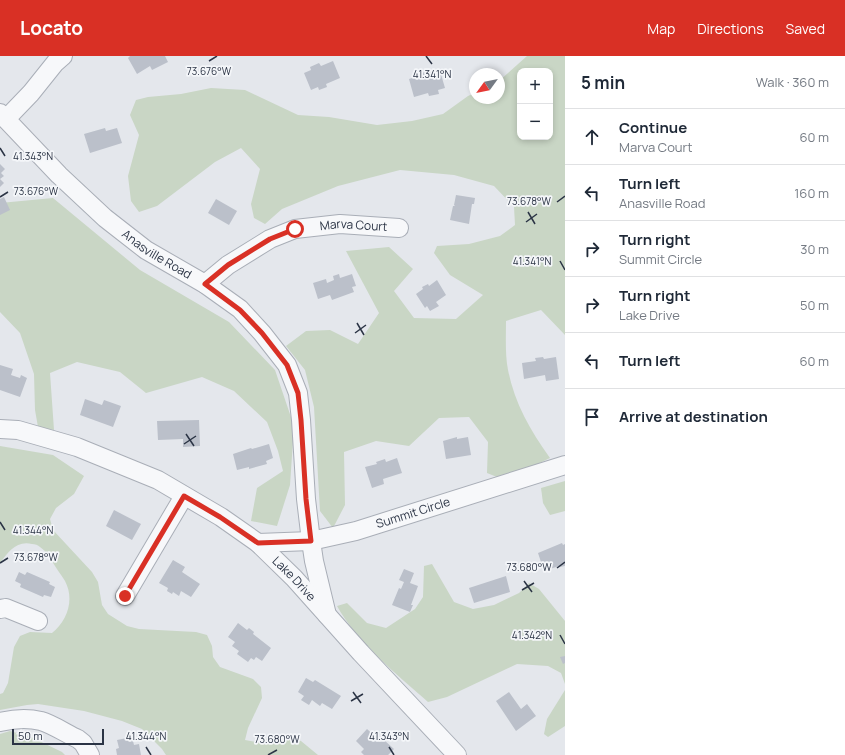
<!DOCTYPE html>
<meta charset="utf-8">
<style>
:root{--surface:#fff;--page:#f6f6f7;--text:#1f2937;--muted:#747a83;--line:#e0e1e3;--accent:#d93025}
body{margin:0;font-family:Manrope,sans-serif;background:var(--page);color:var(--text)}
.controls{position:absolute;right:12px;top:12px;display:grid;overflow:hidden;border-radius:8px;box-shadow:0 2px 6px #0003}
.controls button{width:36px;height:36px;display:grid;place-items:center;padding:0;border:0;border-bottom:1px solid var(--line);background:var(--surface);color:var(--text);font:20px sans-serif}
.compass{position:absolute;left:469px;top:12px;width:36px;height:36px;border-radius:50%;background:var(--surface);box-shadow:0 2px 6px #0003;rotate:237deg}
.scale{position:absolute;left:12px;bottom:10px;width:92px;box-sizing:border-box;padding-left:4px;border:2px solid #2b3445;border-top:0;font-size:11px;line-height:14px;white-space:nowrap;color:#2b3445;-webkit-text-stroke:3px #f4f6f9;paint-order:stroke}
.stop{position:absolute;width:12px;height:12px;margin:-9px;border:3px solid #d93025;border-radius:50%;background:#fff}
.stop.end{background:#d93025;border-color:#fff;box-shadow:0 1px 4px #0008}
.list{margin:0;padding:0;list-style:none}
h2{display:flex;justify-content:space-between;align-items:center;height:52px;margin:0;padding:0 16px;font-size:17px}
h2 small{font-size:13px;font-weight:400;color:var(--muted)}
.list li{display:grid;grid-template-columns:26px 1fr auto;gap:12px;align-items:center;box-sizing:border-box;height:56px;padding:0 16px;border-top:1px solid var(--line)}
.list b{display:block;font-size:15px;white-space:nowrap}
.list p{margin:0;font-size:13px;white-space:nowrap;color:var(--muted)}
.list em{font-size:13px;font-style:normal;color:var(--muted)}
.icon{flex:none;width:22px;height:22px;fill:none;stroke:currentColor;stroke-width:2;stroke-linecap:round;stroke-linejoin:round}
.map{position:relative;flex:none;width:565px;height:699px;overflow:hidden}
header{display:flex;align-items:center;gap:24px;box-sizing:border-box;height:56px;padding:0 20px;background:var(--accent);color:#fff}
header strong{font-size:19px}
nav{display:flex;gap:22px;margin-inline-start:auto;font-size:14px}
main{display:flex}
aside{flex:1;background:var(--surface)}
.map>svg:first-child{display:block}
.green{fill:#c9d6c5;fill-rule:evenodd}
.building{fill:#bbc0ca}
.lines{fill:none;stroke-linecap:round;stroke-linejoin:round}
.minor-casing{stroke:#a9aeb7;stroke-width:20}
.minor{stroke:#f7f8fa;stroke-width:18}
.route{stroke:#d93025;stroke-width:5}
.ticks{fill:none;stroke:#2b3445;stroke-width:1.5}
.labels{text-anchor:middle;stroke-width:3.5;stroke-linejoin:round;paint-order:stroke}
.street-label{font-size:12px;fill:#2b3445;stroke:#f4f6f9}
.ticks-label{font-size:10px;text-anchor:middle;fill:#2b3445;stroke:#f4f6f9;stroke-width:3.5;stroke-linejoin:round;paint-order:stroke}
</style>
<header>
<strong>Locato</strong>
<nav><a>Map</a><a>Directions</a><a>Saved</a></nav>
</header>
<main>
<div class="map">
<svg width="565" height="699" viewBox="0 0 565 699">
<rect width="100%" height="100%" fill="#e4e7ec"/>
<g class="green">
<path d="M 527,0 L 565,0 L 565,279 L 541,254 L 506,265 C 506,281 505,299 508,314 C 515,348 530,374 550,402 L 525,414 L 497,421 L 487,417 L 488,386 L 469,361 L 439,362 L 409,390 L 376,385 L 344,396 L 345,449 L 333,472 L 320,455 L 314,351 L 305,314 L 286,290 L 306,275 L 330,274 L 358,288 L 379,257 L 346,195 L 389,191 L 413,213 L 394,235 L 414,262 L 456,263 L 483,239 L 450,219 L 434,197 L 437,190 L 469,188 L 500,180 L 515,169 L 514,151 L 494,130 L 454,119 L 400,114 L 338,130 L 282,153 L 265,168 L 254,162 L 251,148 L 260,113 L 241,92 L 215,106 L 157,150 L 139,156 L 131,145 L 128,120 L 139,79 L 130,59 L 136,44 L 148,41 L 181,38 L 211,32 L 245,34 L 298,59 L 329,61 L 377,69 L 412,65 L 443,58 L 468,40 L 475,37 L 475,42 L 499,42 L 499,25 ZM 520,15 L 550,15 L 550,81 L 520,81 Z"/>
<path d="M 53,142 L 140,214 L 229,266 L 275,314 L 294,370 L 290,429 L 277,470 L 251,465 L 257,432 L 283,415 L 278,395 L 267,366 L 234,335 L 202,321 L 146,337 L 120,316 L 77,306 L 50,317 L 54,374 L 38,371 L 35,354 L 34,318 L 20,277 L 0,256 L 0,147 Z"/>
<path d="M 0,390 L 53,399 L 84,420 L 74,438 L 56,452 L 50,463 L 53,474 L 92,516 L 98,526 L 102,549 L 108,558 L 127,570 L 139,573 L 196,576 L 207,579 L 212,590 L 213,601 L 220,611 L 253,623 L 261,631 L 262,642 L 248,672 L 245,684 L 256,686 L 282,678 L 301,685 L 318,699 L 166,699 L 162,693 L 142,673 L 122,665 L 84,655 L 38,648 L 27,649 L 0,654 L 0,638 L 3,637 L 8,627 L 14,591 L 20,580 L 30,576 L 52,577 C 67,565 75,544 65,525 C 62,520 58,515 55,510 C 51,503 47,496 40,491 C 38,489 35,488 32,488 C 17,484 8,496 0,507 Z"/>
<path d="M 565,425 L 565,455 L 550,459 L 543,447 L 541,432 Z"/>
<path d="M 432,508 L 454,546 L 473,553 L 494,549 L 519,537 L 529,527 L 539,533 L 565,565 L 565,628 L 561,617 L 548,610 L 517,608 L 447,641 L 428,646 C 397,619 356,585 337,550 L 347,547 L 367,567 L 386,572 L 415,553 L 423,541 L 424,510 Z"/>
<path d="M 565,634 L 565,670 L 548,681 L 544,678 L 547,663 Z"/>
<path d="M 10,675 L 31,681 L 62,696 L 65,699 L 0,699 L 0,678 Z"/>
</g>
<g class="building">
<path d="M 130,0 L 165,0 L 168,6 L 152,14 L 150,10 L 137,18 L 128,2 Z"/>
<path d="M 333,5 L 340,22 L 326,28 L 327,31 L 319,34 L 318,31 L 311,34 L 304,17 L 311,14 L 310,11 L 319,7 L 321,10 Z"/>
<path d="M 431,15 L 432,17 L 440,15 L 445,32 L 438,34 L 439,38 L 429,40 L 428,37 L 414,41 L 409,23 L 422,19 L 421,17 Z"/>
<path d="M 105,72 L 106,75 L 117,72 L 122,87 L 90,97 L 84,78 Z"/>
<path d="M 0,108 L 5,113 L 1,117 L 4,120 L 0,123 L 4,127 L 0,131 Z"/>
<path d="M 456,139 L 475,142 L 474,148 L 472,148 L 469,168 L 450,164 L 453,150 L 455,150 L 454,149 Z"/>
<path d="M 4,141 L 10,154 L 0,159 L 0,143 Z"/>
<path d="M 216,143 L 237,155 L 229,169 L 208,157 Z"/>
<path d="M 339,218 L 340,222 L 352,218 L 356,230 L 352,231 L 354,236 L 332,244 L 330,239 L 318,243 L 313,227 L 326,223 L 327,227 L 334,224 L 333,220 Z"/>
<path d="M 437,224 L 446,239 L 436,246 L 439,250 L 430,255 L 427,250 L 425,252 L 416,238 L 423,233 L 422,231 L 428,228 L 429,230 Z"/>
<path d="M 543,301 L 544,303 L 556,301 L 559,323 L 546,325 L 545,319 L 524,323 L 522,307 L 536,305 L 535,302 Z"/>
<path d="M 0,309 L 13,313 L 11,319 L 20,322 L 21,319 L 27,322 L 20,341 L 0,334 Z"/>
<path d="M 85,343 L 102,349 L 104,344 L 121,350 L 113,371 L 80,359 Z"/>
<path d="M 199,364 L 200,390 L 183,391 L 183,383 L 158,384 L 157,365 Z"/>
<path d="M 457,381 L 457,383 L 468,381 L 471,399 L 446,403 L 443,385 Z"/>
<path d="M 269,388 L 273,402 L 266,405 L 267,408 L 249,413 L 249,411 L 237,414 L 233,398 L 251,392 L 252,393 Z"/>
<path d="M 397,402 L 402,417 L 383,423 L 384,428 L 372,432 L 365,411 L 377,408 L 376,406 L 385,403 L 386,406 Z"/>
<path d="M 114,454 L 141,468 L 132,484 L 106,470 Z"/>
<path d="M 562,487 L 563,489 L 565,488 L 565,510 L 560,511 L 559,510 L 544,515 L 538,497 Z"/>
<path d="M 173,504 L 185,511 L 182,516 L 200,528 L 191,541 L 181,535 L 179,540 L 173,536 L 172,538 L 167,535 L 168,532 L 159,527 Z"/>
<path d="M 404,513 L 414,517 L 410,527 L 418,530 L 411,549 L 413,549 L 410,556 L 392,549 L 399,532 L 401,533 L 404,526 L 399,524 Z"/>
<path d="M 19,516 L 25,519 L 27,516 L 50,526 L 49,528 L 55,531 L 51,541 L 44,539 L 43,541 L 20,531 L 21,528 L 15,525 Z"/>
<path d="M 506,520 L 510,536 L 474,547 L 469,532 Z"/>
<path d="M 238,567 L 247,574 L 249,572 L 254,576 L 253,578 L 271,592 L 262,605 L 256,601 L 254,604 L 251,602 L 248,606 L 237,598 L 239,595 L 232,590 L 235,586 L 228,581 Z"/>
<path d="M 565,600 L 565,607 L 563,608 L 560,601 Z"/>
<path d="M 306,622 L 313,626 L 315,624 L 341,640 L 332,653 L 322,647 L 320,650 L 312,644 L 309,649 L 301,644 L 304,640 L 298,636 Z"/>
<path d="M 509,636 L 521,653 L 527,648 L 536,660 L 516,675 L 496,645 Z"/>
<path d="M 367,673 L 381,686 L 384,684 L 394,693 L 388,699 L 364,699 L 361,696 L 364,693 L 356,685 Z"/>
<path d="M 132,681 L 134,689 L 139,688 L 141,699 L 117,699 L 116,693 L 119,692 L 117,684 Z"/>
</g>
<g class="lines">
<g class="minor-casing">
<g id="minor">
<path id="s1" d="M 0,57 L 59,119 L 105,162 L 146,194 L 205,228 L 240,253 L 262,277 L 287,309 L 298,337 L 301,364 L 306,443 L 311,485 L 314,505 L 327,559"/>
<path d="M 6,63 L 31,37 L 55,7 L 63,0"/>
<path id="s2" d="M 205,228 L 228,209 L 270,183 L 295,173 L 340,168 L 399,172"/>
<path id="s3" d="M 0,373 L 18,374 L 77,391 L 158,424 L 221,461 L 258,487 L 294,522 L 361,597 L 457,699"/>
<path id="s4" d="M 258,487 L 311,485 L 356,475 L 565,409"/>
<path d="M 125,540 L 184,440"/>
<path d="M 0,553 L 6,552 L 38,565"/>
<path d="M 0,666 C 13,663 28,662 41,665 C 52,668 67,678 78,683 L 83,687 L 90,699"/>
</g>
</g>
<use href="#minor" class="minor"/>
</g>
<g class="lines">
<path class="route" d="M 125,540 L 184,440 L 220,461 L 258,487 L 311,485 L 306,443 L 301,364 L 298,337 L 287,309 L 262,277 L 240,254 L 205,228 L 228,209 L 270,183 L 295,173"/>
</g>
<path class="ticks" d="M 426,0 L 432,8M 209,5 L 217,0M 0,92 L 5,100M 0,141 L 8,136M 557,146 L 565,140M 528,156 L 535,168M 526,166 L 537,158M 560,205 L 565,214M 357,267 L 364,279M 355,277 L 366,269M 186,378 L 194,390M 184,388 L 196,380M 0,466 L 5,474M 0,507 L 8,502M 557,512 L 565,506M 524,525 L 532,536M 522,534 L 534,527M 560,579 L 565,588M 353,636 L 361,647M 351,645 L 363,638M 146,691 L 151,699M 389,691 L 394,699M 268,699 L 277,694"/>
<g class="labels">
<g class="street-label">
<text dy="4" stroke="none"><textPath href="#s2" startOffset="165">Marva Court</textPath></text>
<text dy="4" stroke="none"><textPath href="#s1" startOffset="212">Anasville Road</textPath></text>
<text dy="4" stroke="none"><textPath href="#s4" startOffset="159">Summit Circle</textPath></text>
<text dy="4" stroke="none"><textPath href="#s3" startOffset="336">Lake Drive</textPath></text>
</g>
</g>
<g class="ticks-label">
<text x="209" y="19">73.676°W</text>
<text x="432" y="22">41.341°N</text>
<text x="33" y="104">41.343°N</text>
<text x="36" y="139">73.676°W</text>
<text x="529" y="149">73.678°W</text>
<text x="532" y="209">41.341°N</text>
<text x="33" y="478">41.344°N</text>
<text x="36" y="505">73.678°W</text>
<text x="529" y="515">73.680°W</text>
<text x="532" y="583">41.342°N</text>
<text x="146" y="684">41.344°N</text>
<text x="389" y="684">41.343°N</text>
<text x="277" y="687">73.680°W</text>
</g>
</svg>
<div class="controls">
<button>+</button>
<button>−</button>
</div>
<svg class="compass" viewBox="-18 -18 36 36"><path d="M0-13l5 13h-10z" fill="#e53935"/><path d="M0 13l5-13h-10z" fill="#747a83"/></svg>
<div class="scale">50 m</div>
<div class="stop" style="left:295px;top:173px"></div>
<div class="stop end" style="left:125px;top:540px"></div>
</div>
<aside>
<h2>5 min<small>Walk · 360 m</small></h2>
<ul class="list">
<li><svg class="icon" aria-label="ahead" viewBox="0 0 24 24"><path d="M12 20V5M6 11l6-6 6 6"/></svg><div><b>Continue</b><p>Marva Court</p></div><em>60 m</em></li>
<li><svg class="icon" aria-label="left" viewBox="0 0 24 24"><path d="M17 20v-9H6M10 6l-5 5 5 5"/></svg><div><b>Turn left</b><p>Anasville Road</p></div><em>160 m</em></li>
<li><svg class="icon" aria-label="right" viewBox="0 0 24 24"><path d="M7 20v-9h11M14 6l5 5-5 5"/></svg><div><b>Turn right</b><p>Summit Circle</p></div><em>30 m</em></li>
<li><svg class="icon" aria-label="right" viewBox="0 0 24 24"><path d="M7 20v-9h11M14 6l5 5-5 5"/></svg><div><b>Turn right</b><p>Lake Drive</p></div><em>50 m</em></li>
<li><svg class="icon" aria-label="left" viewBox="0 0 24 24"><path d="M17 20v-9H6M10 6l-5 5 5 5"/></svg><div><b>Turn left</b></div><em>60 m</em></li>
<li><svg class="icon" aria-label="arrive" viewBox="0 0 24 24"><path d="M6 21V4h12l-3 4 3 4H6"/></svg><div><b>Arrive at destination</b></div></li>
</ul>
</aside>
</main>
